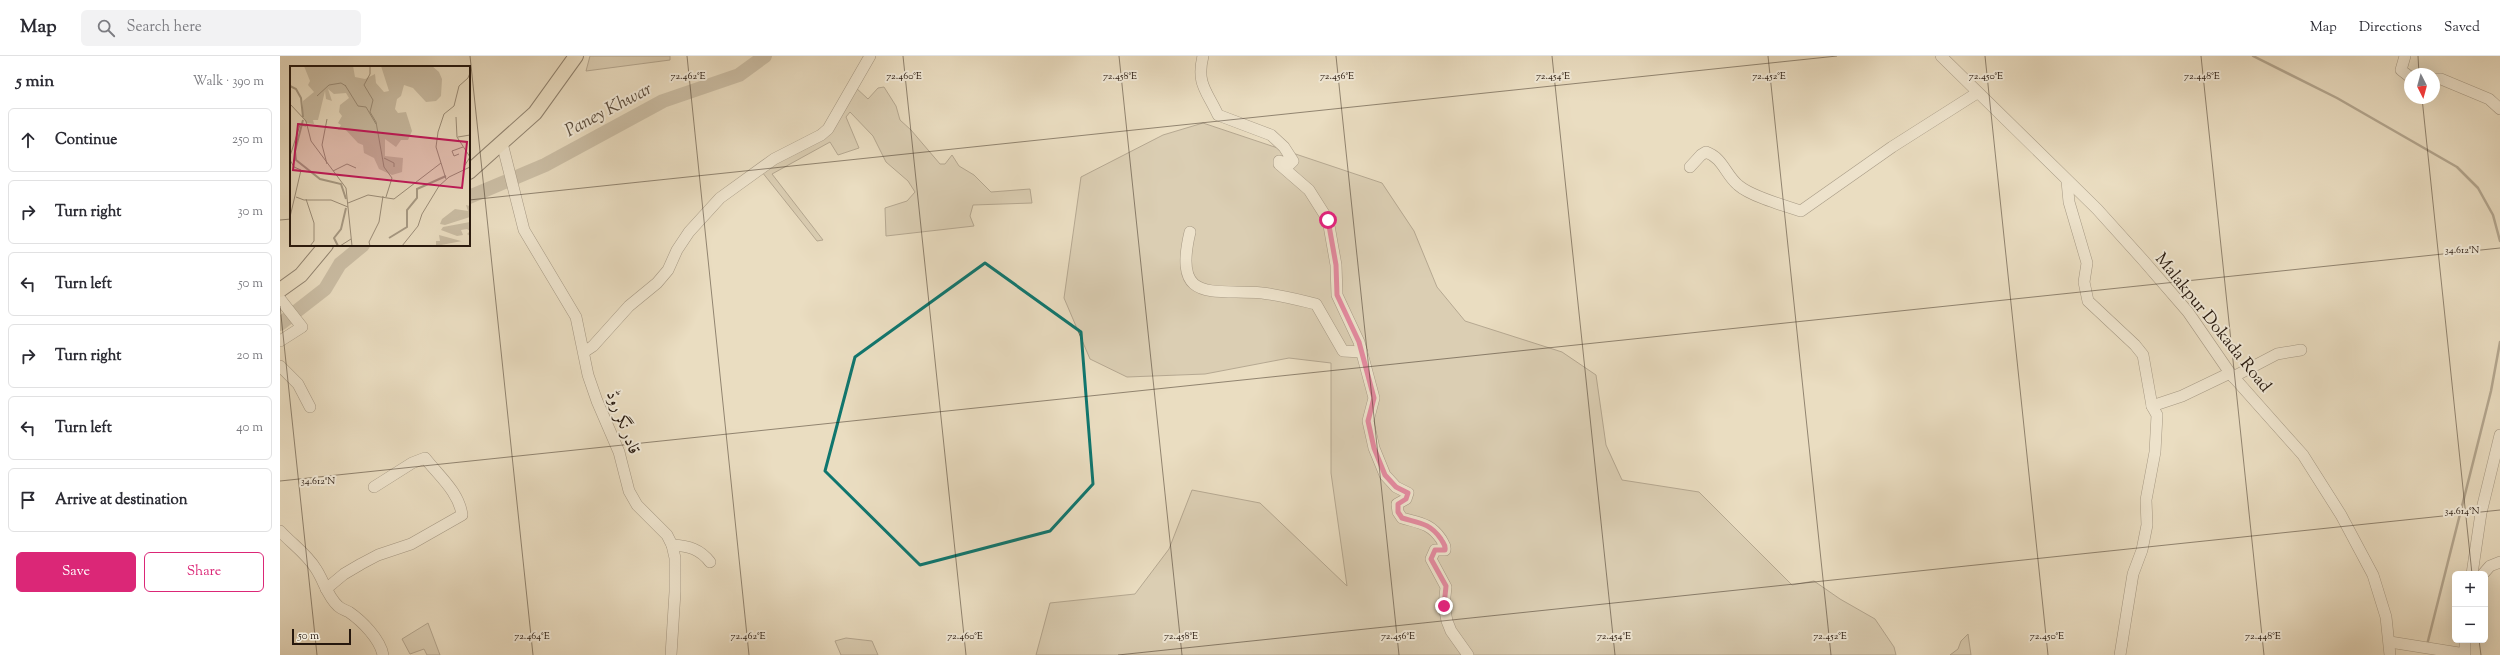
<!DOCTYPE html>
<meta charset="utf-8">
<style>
:root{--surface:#fff;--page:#f2f2f3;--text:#2b2b33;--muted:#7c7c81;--line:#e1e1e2;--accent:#db2777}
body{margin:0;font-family:"Sorts Mill Goudy",Amiri,serif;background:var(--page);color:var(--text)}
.controls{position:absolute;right:12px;bottom:12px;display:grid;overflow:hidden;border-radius:6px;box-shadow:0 4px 16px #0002}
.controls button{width:36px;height:36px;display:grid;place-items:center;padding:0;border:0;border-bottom:1px solid var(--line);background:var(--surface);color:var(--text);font:20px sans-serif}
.compass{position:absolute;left:2124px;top:12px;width:36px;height:36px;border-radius:50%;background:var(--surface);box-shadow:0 4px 16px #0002;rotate:174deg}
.scale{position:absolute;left:12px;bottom:10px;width:59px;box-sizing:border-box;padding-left:4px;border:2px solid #26180e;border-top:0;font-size:11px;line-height:14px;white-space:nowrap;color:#26180e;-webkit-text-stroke:3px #f1e9d7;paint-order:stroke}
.stop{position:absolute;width:12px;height:12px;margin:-9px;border:3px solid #db2777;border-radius:50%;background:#fff}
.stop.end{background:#db2777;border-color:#fff;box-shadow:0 1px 4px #0008}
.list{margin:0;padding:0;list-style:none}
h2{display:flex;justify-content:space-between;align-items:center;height:52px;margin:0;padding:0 16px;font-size:17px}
h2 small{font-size:13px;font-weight:400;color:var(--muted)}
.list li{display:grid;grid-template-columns:26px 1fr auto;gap:12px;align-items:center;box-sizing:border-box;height:64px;margin:0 8px 8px;padding:0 8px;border:1px solid var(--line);border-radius:6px}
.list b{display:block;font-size:15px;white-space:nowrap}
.list em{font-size:13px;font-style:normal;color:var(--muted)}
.actions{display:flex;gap:8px;padding:12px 16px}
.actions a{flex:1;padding:9px 0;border:1px solid var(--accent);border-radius:6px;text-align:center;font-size:14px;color:var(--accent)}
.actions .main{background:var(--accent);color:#fff}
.icon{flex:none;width:22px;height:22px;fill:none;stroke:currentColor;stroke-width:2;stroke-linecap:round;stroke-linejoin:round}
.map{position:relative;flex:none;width:2220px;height:599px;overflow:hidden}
header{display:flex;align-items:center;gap:24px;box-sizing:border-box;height:56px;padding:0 20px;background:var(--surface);border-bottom:1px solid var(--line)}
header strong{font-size:19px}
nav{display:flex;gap:22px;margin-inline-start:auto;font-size:14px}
.search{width:280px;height:36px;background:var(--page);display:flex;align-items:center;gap:10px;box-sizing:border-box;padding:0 14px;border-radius:6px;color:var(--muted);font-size:15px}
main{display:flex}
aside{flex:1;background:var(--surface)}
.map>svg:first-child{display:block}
.green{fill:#c9bca3;stroke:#786a58}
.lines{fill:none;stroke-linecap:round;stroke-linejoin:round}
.stream{stroke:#736655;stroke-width:2.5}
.river{stroke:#a79a84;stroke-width:14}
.minor-casing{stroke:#57493b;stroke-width:12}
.major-casing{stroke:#26180e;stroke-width:16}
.minor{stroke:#f1e9d7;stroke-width:11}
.major{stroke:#eaddc1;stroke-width:14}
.route{stroke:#db2777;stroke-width:5}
.marked{fill:none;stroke:#0f766e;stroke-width:3;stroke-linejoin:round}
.ticks{fill:none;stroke:#26180e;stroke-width:1;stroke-opacity:0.45}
.labels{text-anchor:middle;stroke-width:4;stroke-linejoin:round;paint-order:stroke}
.street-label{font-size:17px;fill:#26180e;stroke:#f1e9d7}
.water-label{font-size:18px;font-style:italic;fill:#5a4c3d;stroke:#f1e9d7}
.inset-river{fill:none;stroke:#a79a84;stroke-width:2}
.inset-road{fill:none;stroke:#9c8e79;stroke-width:1}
.view{fill:#c2185b;fill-opacity:0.15;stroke:#c2185b;stroke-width:2}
.inset-edge{fill:none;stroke:#26180e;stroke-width:2}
.ticks-label{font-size:10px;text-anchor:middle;fill:#26180e;stroke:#f1e9d7;stroke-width:4;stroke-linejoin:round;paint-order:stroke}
</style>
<header>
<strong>Map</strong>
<div class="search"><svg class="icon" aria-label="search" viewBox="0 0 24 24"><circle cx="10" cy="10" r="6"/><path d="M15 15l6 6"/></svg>Search here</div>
<nav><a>Map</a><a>Directions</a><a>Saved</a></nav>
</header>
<main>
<aside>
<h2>5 min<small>Walk · 390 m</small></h2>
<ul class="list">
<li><svg class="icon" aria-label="ahead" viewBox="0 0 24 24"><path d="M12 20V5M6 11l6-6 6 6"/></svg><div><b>Continue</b></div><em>250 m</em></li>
<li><svg class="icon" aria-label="right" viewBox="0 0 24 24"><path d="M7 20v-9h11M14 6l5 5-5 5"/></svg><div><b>Turn right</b></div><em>30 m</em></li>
<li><svg class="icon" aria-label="left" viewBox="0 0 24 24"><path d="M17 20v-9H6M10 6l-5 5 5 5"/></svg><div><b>Turn left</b></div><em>50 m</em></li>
<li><svg class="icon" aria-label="right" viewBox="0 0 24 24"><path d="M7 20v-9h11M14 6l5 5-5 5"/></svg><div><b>Turn right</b></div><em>20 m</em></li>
<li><svg class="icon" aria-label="left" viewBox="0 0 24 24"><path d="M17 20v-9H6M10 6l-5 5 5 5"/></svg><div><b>Turn left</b></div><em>40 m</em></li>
<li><svg class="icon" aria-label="arrive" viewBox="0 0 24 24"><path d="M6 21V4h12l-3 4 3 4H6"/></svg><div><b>Arrive at destination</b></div></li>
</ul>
<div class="actions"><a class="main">Save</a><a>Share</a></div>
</aside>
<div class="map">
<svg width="2220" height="599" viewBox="0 0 2220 599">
<rect width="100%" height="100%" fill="#eaddc1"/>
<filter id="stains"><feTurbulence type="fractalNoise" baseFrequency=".005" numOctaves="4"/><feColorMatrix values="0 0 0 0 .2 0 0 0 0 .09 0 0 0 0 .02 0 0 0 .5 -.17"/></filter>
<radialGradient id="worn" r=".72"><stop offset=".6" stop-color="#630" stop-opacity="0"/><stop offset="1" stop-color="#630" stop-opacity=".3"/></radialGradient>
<g class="green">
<path d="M 310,0 L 390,0 L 390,4 L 306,15 Z"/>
<path d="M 575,31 L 588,43 L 598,32 L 604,31 L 616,50 L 620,64 L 631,74 L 660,108 L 665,108 L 672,99 L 679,110 L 694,119 L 711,136 L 750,133 L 752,147 L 693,149 L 690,160 L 694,170 L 606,180 L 605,152 L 627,145 L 635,136 L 628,125 L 606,106 L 593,80 L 570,56 L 566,61 L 579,92 L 558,99 L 550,86 L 492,118 L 543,184 L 537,185 L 482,116 L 495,107 L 544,81 Z"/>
<path d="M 923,67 L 1102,127 L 1134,175 L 1157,231 L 1185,265 L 1282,296 L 1316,319 L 1326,389 L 1342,424 L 1419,436 L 1512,529 L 1534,525 L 1560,543 L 1595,563 L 1614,591 L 1616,599 L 756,599 L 770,547 L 855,538 L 889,493 L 912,434 L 980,447 L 1067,530 L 1051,417 L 1051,307 L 1009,302 L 925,318 L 847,321 L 810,303 L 784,242 L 801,121 L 883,79 Z"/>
<path d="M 148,567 L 160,599 L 147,599 L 144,593 L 130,598 L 122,583 Z"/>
<path d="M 1688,578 L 1691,599 L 1670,599 L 1678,593 L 1681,585 Z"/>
<path d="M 566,582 L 592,585 L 598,599 L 561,599 L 555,585 Z"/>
</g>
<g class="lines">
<g class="stream">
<path d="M 1973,0 L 2057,42 L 2177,111 L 2198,132 L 2213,159 L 2220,185"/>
<path d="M 2147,589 L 2211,335 L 2220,286"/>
</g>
<g class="river">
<path d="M 189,141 L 265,109 L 383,45 L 459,19 L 485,0"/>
<path d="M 0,268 L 45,233 L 60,208 L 83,189"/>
</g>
<g class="minor-casing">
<g id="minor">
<path d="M 923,0 C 916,28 927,35 938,59 L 991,79 L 1004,91 L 1013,105 L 1010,108 L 999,105 L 999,108 L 1029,134 L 1048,164 L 1056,209 L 1057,239 L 1079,286 L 1094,342 L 1088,365 L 1094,392 L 1105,419 L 1116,431 L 1128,437 L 1126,443 L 1117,448 L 1118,456 L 1122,462 C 1139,467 1150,467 1161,483 C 1163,487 1166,489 1165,494 L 1155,494 L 1151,503 L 1166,531 L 1164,550 L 1167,565 L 1171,575 L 1188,599"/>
<path d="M 1661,0 L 1817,153 L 1863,204 L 1908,256 L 1950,317 L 2023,399 L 2061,459 L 2093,519 L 2106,561 L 2110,599"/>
<path d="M 2125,0 L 2121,14 L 2130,21"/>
<path d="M 2154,23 L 2161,23 L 2209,43 L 2220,53"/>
<path d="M 222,87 L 244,174 L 296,261 L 308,319 L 317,345 L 339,396 L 349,435 L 357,449 L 387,479 L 392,489 L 395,502 L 395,536 L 391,599"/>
<path d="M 1410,111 L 1421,99 L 1426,96 C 1443,102 1445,118 1458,129 C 1470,140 1505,150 1521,155 L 1612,91 L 1697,37"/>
<path d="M 1787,125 L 1789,146 L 1807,207 L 1804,226 L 1808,245 L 1855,289 L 1863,299 L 1872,350 L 1877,359 L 1875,396 L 1866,444 L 1867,469 L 1862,494 L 1853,518 L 1840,599"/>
<path d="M 910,176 C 893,248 931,233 982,237 C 1000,239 1019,244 1036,248 L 1063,295 L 1082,296"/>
<path d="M 0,243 L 22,271 L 0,285"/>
<path d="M 304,296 L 313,290 L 349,250 L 377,227 L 388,214 L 397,194 L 409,176 L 440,142 L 494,103 L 541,79 L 548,73 L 590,0"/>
<path d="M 0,310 L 18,328 L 30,351"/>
<path d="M 1953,321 L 1997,298 L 2021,294"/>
<path d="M 1872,350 L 1902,340 L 1950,317"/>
<path d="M 0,475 C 12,488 27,498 36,513 C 44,525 47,540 58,550 C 61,553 65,554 69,556 C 82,565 100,583 103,599"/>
<path d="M 392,489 C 409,490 420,493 430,506"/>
<path d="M 2192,518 L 2201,457 L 2220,379"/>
<path d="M 2203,518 L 2210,510 L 2220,506"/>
<path d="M 46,533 L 64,518 L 81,508 L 98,499 L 131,488 L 182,459 C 179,436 159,420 145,402 L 132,407 L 94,431"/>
<path d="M 2110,586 L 2185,598 L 2185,584"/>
</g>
</g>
<g class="major-casing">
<g id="major">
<path d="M 189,116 L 255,57 L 296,0"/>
<path d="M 0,234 L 21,219 L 46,189"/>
</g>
</g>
<use href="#minor" class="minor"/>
<use href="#major" class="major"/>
</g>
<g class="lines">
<path class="route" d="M 1048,164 L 1056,209 L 1057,239 L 1079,286 L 1094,342 L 1088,365 L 1094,392 L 1105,419 L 1116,431 L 1128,437 L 1126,443 L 1118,448 L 1118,456 L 1122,462 C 1139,467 1150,467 1161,483 C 1163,487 1166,489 1165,494 L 1155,494 L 1151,503 L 1166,530 L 1164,550"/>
</g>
<path d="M0 0H2220V599H0ZM 705,207 L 801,276 L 813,428 L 770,475 L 640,509 L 545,415 L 575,301 Z" fill="#eaddc1" fill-opacity=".55" fill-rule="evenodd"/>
<path class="marked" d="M 705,207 L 801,276 L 813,428 L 770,475 L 640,509 L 545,415 L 575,301 Z"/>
<path class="ticks" d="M 190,0 L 253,599M 407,0 L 469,599M 623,0 L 686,599M 839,0 L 902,599M 1056,0 L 1119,599M 1272,0 L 1335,599M 1488,0 L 1551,599M 1705,0 L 1768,599M 1921,0 L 1984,599M 2138,0 L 2139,18M 2142,42 L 2192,518M 189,144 L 1557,0M 0,164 L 11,163M 0,250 L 37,599M 0,425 L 2220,192M 2199,584 L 2201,599M 838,599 L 2220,454"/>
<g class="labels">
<g class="street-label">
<text transform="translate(1934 266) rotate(51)" y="6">Malakpur Dokada Road</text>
<text transform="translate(344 366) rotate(69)" y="6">قادر نگر روڈ</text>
</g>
<g class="water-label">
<text transform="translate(328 53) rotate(-28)" y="6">Paney Khwar</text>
</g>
</g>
<g transform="translate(10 10)">
<rect width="180" height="180" fill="#eaddc1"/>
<path d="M 14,0 L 63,0 L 65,11 L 75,13 L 85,8 L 86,17 L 94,26 L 99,25 L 91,0 L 142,0 L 149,6 L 152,13 L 151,30 L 146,35 L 136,36 L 123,22 L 114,19 L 111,30 L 107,33 L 105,43 L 108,47 L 116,46 L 122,65 L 118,74 L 111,74 L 106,81 L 95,73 L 95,90 L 113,92 L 112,106 L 102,109 L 89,103 L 84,92 L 74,87 L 73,79 L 68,77 L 54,62 L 48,64 L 51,59 L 48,57 L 52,50 L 49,46 L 50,39 L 59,32 L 56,27 L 44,28 L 38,23 L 42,35 L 36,33 L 35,25 L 28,54 L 23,54 L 24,58 L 16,57 L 13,52 L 13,35 L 24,26 L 18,19 L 20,15 ZM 176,139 L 180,140 L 180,151 L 155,159 L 150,158 L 152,153 L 165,143 L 178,145 ZM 180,156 L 180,170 L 177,168 L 180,165 L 177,163 L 171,164 L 173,169 L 167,170 L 151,164 L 153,161 ZM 149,169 L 171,175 L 172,175 L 146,180 L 146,175 L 150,175 Z" fill="#c9bca3"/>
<path class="inset-river" d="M 0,20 L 6,23 L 11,32 L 13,51M 13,54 L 5,85 L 6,94 L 30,113 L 51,118 L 56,133M 99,172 L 117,161 L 117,144 L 127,132 L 127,123 L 156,110M 48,180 L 44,172 L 51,163 L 56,142"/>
<path class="inset-road" d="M 80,0 L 80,8 L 74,19 L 83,34 L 80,46 L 86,56 L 94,101 L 102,112 L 96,131M 55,19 L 68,40 L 76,41 L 86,58M 27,30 L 39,19 L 51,17 L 56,20M 0,38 L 16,55 L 21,75 L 56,122 L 62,180M 166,51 L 167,71 L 180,91 L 175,99M 168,71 L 180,69M 169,88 L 164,90 L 162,85 L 173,81M 0,90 L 10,59 L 16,60M 94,92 L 104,97 L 104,101M 0,94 L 4,101 L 11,104 L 0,151M 37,98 L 32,79 L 37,53M 43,105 L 57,98 L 66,102M 156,113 L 146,81 L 148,66 L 154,48 L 164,40 L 169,20 L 178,12 L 180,7M 6,131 L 14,134 L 41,134 L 58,141M 16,133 L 24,157 L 24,175 L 20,180M 58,137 L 78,129 L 104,133 L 151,97M 50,180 L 61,173M 80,180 L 79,176 L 89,156 L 93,130M 112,180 L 128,160 L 132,148 L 149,120 L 159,111 L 180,101"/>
<path class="view" d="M 8,58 L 177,76 L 172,122 L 3,104 Z"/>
<rect width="180" height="180" class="inset-edge"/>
</g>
<g class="ticks-label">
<text x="408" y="23">72.462°E</text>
<text x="624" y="23">72.460°E</text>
<text x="840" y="23">72.458°E</text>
<text x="1057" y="23">72.456°E</text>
<text x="1273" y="23">72.454°E</text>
<text x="1489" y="23">72.452°E</text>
<text x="1706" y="23">72.450°E</text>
<text x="1922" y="23">72.448°E</text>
<text x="2182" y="197">34.612°N</text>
<text x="38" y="428">34.612°N</text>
<text x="2182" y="458">34.614°N</text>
<text x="252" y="583">72.464°E</text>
<text x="468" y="583">72.462°E</text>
<text x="685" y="583">72.460°E</text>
<text x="901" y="583">72.458°E</text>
<text x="1118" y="583">72.456°E</text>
<text x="1334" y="583">72.454°E</text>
<text x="1550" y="583">72.452°E</text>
<text x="1767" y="583">72.450°E</text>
<text x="1983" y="583">72.448°E</text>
</g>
<rect width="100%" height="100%" filter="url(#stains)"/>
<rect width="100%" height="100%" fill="url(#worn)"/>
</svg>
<div class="controls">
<button>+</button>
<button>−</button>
</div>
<svg class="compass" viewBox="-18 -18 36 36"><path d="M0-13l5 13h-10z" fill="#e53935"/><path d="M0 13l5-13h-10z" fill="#7c7c81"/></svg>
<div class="scale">50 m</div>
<div class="stop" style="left:1048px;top:164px"></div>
<div class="stop end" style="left:1164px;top:550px"></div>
</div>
</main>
